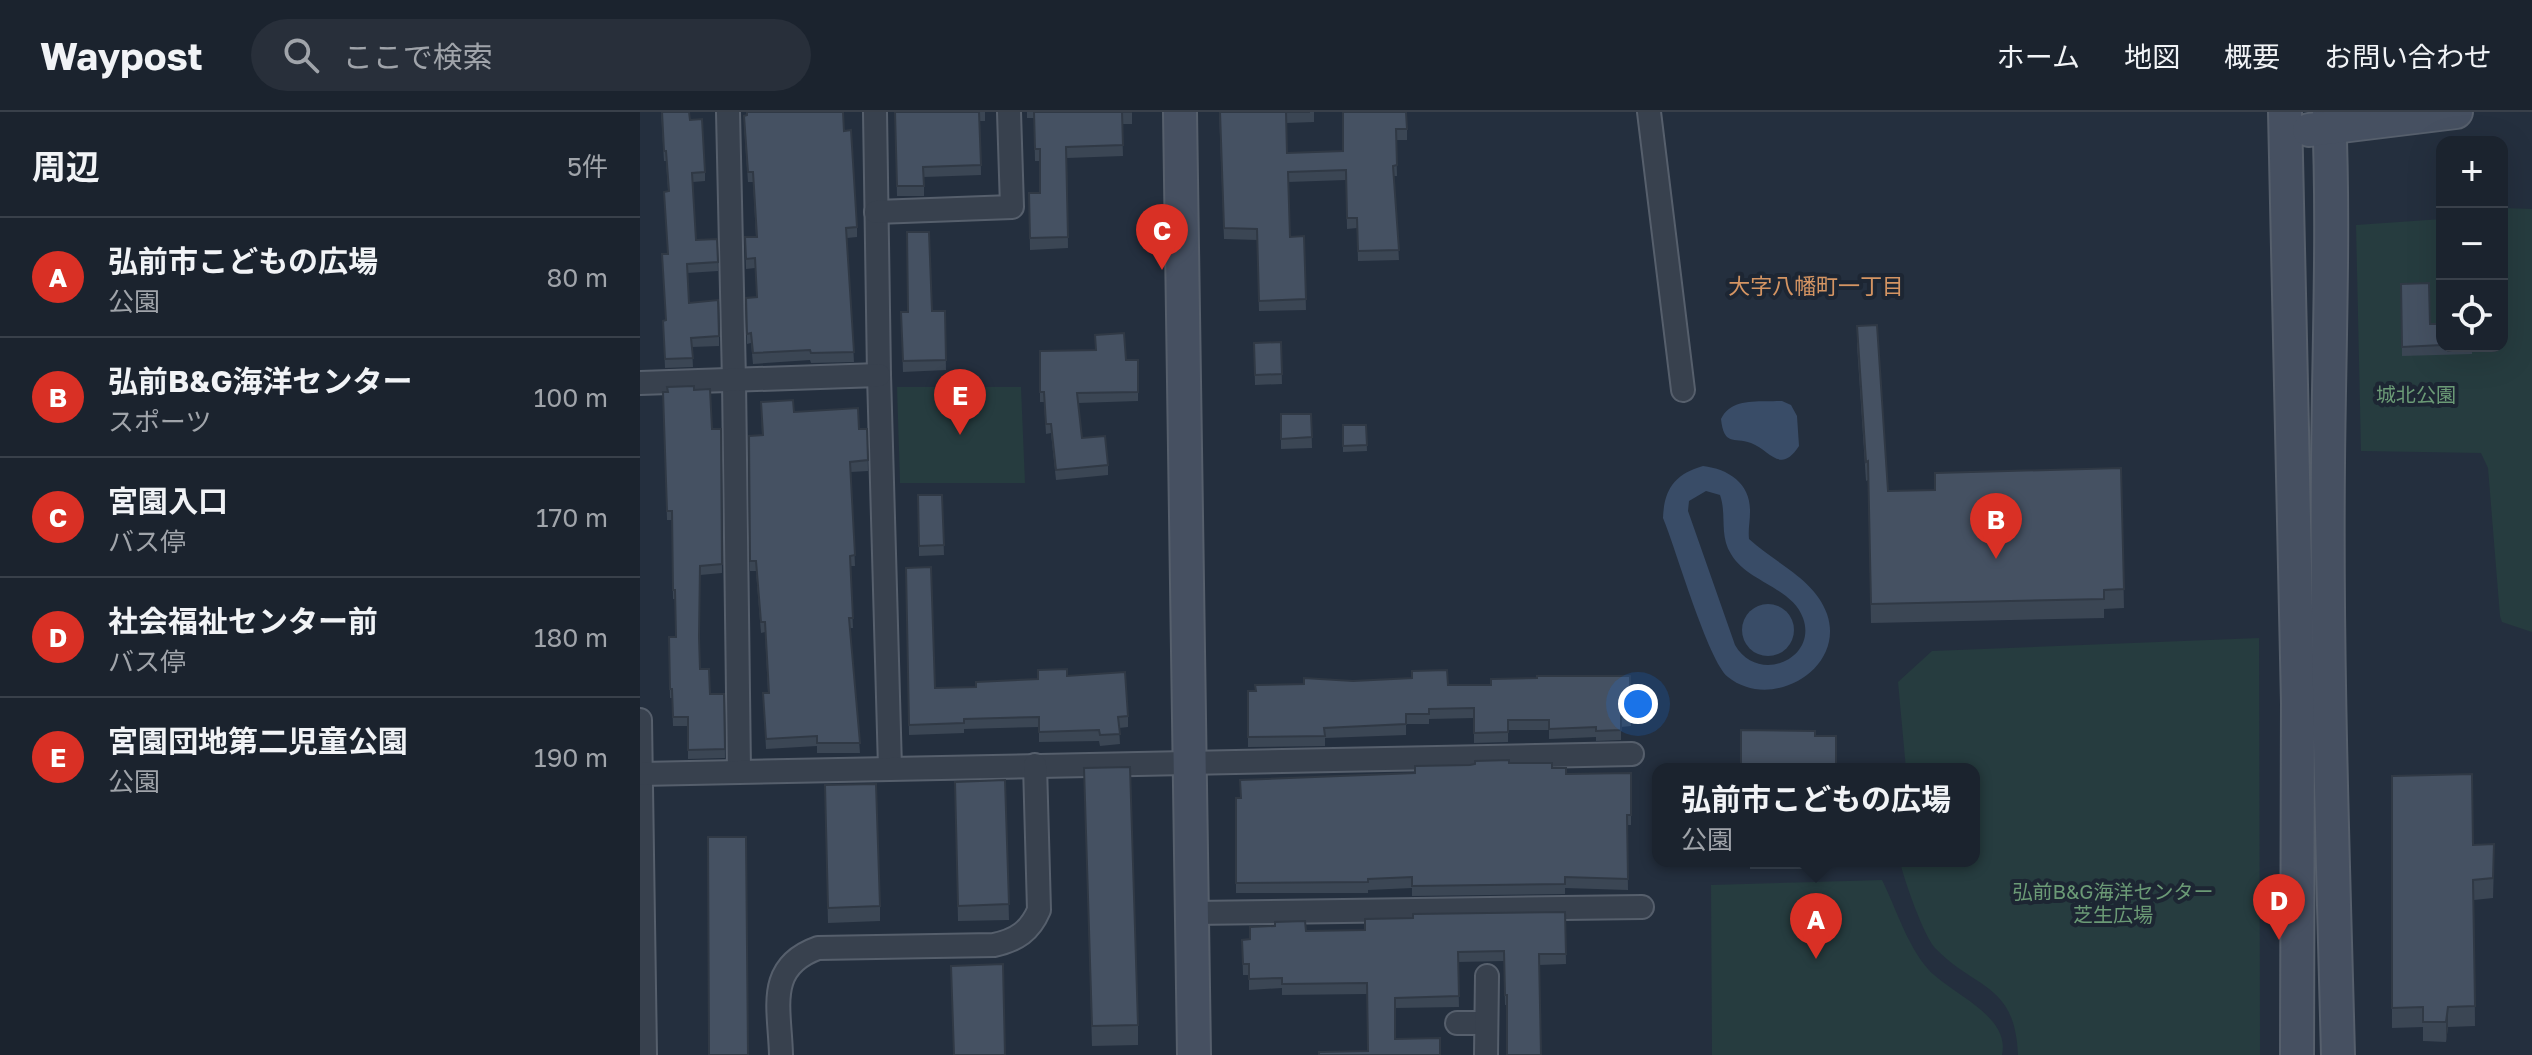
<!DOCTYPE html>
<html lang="ja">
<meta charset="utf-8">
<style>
:root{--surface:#1b232e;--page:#282f3a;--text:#f1f3f6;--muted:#a0a4aa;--line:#39404a;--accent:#d93025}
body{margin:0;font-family:"Golos Text","Noto Sans JP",sans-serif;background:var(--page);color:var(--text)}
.controls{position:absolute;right:24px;top:24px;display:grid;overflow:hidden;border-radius:16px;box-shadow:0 8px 32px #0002}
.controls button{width:72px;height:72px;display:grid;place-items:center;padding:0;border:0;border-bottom:2px solid var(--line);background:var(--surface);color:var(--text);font:40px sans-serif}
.you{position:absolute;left:998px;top:592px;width:28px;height:28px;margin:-20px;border:6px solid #fff;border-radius:50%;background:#1a73e8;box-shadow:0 0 0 12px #1a73e833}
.badge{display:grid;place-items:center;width:52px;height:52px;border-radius:50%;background:var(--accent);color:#fff;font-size:26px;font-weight:700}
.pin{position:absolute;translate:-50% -66px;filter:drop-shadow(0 2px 4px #0008)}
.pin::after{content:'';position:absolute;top:42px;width:28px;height:24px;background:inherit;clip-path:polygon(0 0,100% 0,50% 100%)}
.popup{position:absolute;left:1012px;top:651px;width:328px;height:104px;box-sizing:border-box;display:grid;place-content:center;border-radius:16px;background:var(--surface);filter:drop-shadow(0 2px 6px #0005);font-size:26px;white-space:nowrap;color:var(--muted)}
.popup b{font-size:30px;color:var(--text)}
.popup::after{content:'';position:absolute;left:50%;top:100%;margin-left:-16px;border:16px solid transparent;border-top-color:var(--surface)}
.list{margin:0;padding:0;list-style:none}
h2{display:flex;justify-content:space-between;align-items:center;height:104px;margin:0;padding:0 32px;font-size:34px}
h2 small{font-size:26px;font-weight:400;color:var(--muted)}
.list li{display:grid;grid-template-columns:52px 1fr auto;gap:24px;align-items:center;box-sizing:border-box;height:120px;padding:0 32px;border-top:2px solid var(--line)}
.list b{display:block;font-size:30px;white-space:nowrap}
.list p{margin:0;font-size:26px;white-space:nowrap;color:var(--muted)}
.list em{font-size:26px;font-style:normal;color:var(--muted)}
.icon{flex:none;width:44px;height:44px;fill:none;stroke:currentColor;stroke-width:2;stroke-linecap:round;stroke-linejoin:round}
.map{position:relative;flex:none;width:1892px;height:943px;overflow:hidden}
header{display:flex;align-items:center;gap:48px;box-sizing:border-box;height:112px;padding:0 40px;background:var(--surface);border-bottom:2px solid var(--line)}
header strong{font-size:38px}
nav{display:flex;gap:44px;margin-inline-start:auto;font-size:28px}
.search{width:560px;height:72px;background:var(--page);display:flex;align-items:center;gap:20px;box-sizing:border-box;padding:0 28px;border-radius:44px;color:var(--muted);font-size:30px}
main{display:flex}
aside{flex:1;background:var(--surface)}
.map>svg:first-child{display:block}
.green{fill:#263c3f}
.water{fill:#394c67;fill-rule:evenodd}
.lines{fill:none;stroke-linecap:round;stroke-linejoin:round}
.street-casing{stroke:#565f6c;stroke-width:26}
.secondary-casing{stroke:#565f6c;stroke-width:36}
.street{stroke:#38414e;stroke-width:22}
.secondary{stroke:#465061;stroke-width:32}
.wall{fill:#3b4654}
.shaded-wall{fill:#303945}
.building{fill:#455162;stroke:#303945;stroke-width:2}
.labels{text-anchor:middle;stroke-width:8;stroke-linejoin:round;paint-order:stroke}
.park-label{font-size:20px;fill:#6b9a76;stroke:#1d2633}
.neighbourhood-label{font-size:22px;fill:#d59563;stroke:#1d2633}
</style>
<header>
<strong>Waypost</strong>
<div class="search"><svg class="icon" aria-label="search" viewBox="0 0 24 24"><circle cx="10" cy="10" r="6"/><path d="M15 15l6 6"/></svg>ここで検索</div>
<nav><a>ホーム</a><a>地図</a><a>概要</a><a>お問い合わせ</a></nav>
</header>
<main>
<aside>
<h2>周辺<small>5件</small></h2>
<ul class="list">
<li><span class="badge">A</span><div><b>弘前市こどもの広場</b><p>公園</p></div><em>80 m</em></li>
<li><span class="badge">B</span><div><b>弘前B&amp;G海洋センター</b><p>スポーツ</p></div><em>100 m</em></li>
<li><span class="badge">C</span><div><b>宮園入口</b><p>バス停</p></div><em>170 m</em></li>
<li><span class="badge">D</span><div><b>社会福祉センター前</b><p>バス停</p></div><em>180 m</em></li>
<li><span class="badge">E</span><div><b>宮園団地第二児童公園</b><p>公園</p></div><em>190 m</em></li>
</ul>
</aside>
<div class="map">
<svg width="1892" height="943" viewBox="0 0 1892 943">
<rect width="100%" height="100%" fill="#242f3e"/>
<g class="green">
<path d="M 1862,96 L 1892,97 L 1892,520 L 1862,510 L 1860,504 L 1848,356 L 1841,341 L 1721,339 L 1716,113 L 1802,107 L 1802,234 L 1862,234 Z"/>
<path d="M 257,275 L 381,275 L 385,371 L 260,371 Z"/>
<path d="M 1619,526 L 1620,943 L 1378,943 C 1375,870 1335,878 1295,836 C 1284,824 1263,766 1260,749 L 1334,749 L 1334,657 L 1266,657 L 1258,570 L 1292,539 Z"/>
<path d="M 1242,768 C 1256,796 1267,833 1288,857 C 1309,881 1371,903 1362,943 L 1072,943 L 1071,773 Z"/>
</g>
<g class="water">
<path d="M 1142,289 L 1151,293 L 1157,304 L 1159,334 C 1140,363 1130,338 1111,331 C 1093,325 1084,334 1081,307 C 1091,285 1120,290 1142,289 Z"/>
<path d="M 1063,354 C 1089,357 1111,372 1110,400 C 1110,410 1108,417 1109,427 C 1136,452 1175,467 1187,502 C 1206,557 1131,600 1088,565 C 1068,549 1036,437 1023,406 C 1024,377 1035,362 1063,354 ZM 1066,379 L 1080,383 C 1087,403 1079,423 1091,442 C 1107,470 1152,475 1163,506 C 1178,547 1118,573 1095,533 L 1048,399 L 1049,389 Z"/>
<circle cx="1128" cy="518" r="26"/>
</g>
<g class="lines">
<g class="street-casing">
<g id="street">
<path d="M 88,0 L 94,269 L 99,659"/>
<path d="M 235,0 L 239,263 L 250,656"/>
<path d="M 1009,0 L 1043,278"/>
<path d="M 236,100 L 372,95 L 369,0"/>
<path d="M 0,271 L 239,263"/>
<path d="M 0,608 L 5,943"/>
<path d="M 0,662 L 992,642"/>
<path d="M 552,801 L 1002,795"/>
<path d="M 817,911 L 846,911"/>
<path d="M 141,943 C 140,897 125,855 178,836 L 354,833 C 377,828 390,819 399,798 L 395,653"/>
<path d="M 846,943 L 847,864"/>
</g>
</g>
<g class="secondary-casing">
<g id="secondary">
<path d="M 540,0 L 554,943"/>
<path d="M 1645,0 L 1658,591 L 1657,943"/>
<path d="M 1689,0 C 1694,117 1689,234 1688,351 C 1686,548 1693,746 1698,943"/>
<path d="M 1669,18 L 1816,0"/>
</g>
</g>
<use href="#street" class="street"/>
<use href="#secondary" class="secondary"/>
</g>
<g class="wall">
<path d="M 21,0 L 50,8 L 65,60 L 65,69 L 53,70 L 56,128 L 77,127 L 78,159 L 47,161 L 49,191 L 79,224 L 79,234 L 52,235 L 53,255 L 25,256 L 23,209 L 26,208 L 22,142 L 28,142 L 28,79 L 26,49 L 24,49 Z"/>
<path d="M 106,0 L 203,0 L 204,19 L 217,115 L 217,125 L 207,126 L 214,250 L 171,251 L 170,248 L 113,252 L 111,231 L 107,232 L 106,186 L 117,185 L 115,156 L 106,157 L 105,125 L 116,125 L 113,70 L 108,70 L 104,14 L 104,4 L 107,4 Z"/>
<path d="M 255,0 L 345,0 L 345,9 L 340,9 L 341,63 L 284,65 L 284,84 L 257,84 Z"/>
<path d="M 387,0 L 492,0 L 492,12 L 482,12 L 483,44 L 427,46 L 428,136 L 390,138 L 389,81 L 400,81 L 400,49 L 395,49 L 394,6 L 387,6 Z"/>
<path d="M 579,0 L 674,0 L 674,10 L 646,11 L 647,41 L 703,39 L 703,0 L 767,17 L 767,28 L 756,28 L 757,64 L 754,64 L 759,148 L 718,149 L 717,116 L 707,117 L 706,68 L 648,70 L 650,125 L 664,124 L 666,198 L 619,199 L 617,128 L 584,127 Z"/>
<path d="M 1761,172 L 1790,212 L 1802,212 L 1802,234 L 1832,234 L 1832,242 L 1762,244 Z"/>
<path d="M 305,199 L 306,258 L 263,260 L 261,200 Z"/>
<path d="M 1217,214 L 1248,379 L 1295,378 L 1481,356 L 1484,496 L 1464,497 L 1464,506 L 1231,511 L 1228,368 L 1226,369 L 1217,233 Z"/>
<path d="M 455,223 L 486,248 L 498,248 L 498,289 L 438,291 L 442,326 L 468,353 L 468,363 L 416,368 L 411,321 L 406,322 L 404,290 L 400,290 L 400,239 L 456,238 Z"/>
<path d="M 641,230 L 642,272 L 615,273 L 614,231 Z"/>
<path d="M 54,278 L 72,317 L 81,317 L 82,461 L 60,463 L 59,528 L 60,557 L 70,582 L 84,582 L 85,646 L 48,647 L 48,614 L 33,614 L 32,586 L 30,586 L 29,525 L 35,525 L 35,487 L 33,487 L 32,408 L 27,408 L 23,280 Z"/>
<path d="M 121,290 L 219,317 L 227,317 L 228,359 L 211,360 L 215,454 L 210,454 L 213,516 L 210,516 L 220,641 L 177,641 L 177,634 L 126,637 L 123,581 L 128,581 L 125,520 L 121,521 L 116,459 L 110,459 L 109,324 L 122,323 Z"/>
<path d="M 641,302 L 671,302 L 672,336 L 641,337 Z"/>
<path d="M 703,313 L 726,313 L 727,339 L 703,340 Z"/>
<path d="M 278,383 L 302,383 L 304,443 L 279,444 Z"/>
<path d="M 266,456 L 295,576 L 336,575 L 427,564 L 488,604 L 488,615 L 479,616 L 480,632 L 460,634 L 459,629 L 399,630 L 399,615 L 324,617 L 324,621 L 269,623 Z"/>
<path d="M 990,564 L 991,614 L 981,615 L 981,628 L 956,629 L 956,625 L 909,627 L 909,618 L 868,618 L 868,630 L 834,631 L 834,606 L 789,607 L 789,612 L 766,612 L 766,623 L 685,626 L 685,634 L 608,635 L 608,579 L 664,572 L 713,569 L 811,573 L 851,573 Z"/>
<path d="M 869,651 L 912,656 L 926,662 L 991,661 L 991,713 L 987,713 L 988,778 L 925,776 L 925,782 L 772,784 L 772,776 L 728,778 L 728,781 L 596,781 L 596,686 L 830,653 Z"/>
<path d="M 444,656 L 498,913 L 498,933 L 452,934 Z"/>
<path d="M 1752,664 L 1854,752 L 1853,786 L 1834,788 L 1835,914 L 1808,915 L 1806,930 L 1783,929 L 1783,915 L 1752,916 Z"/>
<path d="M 365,668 L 369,808 L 318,809 L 315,670 Z"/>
<path d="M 185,689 L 240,794 L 240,809 L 188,811 Z"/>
<rect x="1110" y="749" width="65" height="8"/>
<path d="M 925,800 L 926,852 L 899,853 L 867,893 L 865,893 L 864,849 L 818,850 L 819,895 L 755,896 L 728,939 L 727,882 L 642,883 L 642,876 L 609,878 L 609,863 L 603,863 L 602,828 L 666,819 L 725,818 Z"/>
</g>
<path class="shaded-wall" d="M 1808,895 L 1808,915 L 1806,930 L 1806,910 Z"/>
<g class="building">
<path d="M 22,0 L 49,0 L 50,8 L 62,7 L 65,60 L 52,61 L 56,128 L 77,127 L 78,150 L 47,152 L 49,191 L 78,188 L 79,224 L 51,226 L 53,246 L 25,247 L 23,209 L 26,208 L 22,142 L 28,142 L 24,80 L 29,79 L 26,39 L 24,39 Z"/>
<path d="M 107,0 L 203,0 L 204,19 L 211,18 L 217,115 L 206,116 L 214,240 L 171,241 L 170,238 L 113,241 L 111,221 L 107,222 L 106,186 L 117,185 L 115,146 L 106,147 L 105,125 L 117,125 L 113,60 L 108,60 L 104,4 L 107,3 Z"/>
<path d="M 255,0 L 339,0 L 341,53 L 283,55 L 284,74 L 257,74 Z"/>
<path d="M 394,0 L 492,0 L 482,0 L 483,33 L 426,35 L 428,125 L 390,126 L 389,81 L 400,81 L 400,37 L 395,37 Z"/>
<path d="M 580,0 L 670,0 L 646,0 L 647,41 L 703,39 L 703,0 L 766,0 L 767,17 L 756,17 L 757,53 L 753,54 L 759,138 L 718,139 L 717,106 L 707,106 L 706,58 L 648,60 L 650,125 L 664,124 L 666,187 L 619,189 L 617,117 L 584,116 Z"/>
<path d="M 267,120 L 289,120 L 292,199 L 305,199 L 306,248 L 263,249 L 261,200 L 268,200 Z"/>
<path d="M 1789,171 L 1790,212 L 1802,212 L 1802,233 L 1762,235 L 1761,172 Z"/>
<path d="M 1237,213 L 1248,379 L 1295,378 L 1295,361 L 1481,356 L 1484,477 L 1464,478 L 1464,487 L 1231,492 L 1228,349 L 1226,350 L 1217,214 Z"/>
<path d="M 484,221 L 486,248 L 498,248 L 498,280 L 437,281 L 442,326 L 465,324 L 468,353 L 416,358 L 411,312 L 406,312 L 404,280 L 400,280 L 400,239 L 456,238 L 455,223 Z"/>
<path d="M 641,230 L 642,262 L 615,263 L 614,231 Z"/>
<path d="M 54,274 L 54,278 L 70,277 L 72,317 L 81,317 L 82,452 L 60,454 L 59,525 L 60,557 L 69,557 L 70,582 L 84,582 L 85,637 L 48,638 L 48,605 L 33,605 L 32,577 L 30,577 L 29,525 L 36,525 L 35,478 L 33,478 L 32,399 L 27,399 L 23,280 L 28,280 L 27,275 Z"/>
<path d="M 153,288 L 154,300 L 218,296 L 219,317 L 227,317 L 228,348 L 210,350 L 215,443 L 210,444 L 213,506 L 209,506 L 220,631 L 177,631 L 177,624 L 126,627 L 123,581 L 129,581 L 125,510 L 121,510 L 116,449 L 110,449 L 109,324 L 123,323 L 121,290 Z"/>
<path d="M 641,302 L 671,302 L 672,325 L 641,327 Z"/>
<path d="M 703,313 L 726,313 L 727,333 L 703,334 Z"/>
<path d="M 278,383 L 302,383 L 304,433 L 279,434 Z"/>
<path d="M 291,455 L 295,576 L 336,575 L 336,570 L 398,567 L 398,558 L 427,557 L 427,564 L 485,560 L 488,604 L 478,605 L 480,622 L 460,623 L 459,618 L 399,620 L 399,605 L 324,607 L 324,611 L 269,613 L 266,456 Z"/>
<path d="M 807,558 L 808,573 L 851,573 L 851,567 L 897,566 L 897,564 L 990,564 L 991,604 L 981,604 L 981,618 L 956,619 L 956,615 L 909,617 L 909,608 L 868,608 L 868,620 L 834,621 L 834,596 L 789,597 L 789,602 L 766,602 L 766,612 L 684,616 L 685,624 L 608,625 L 608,579 L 616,579 L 615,573 L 664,572 L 664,566 L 713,569 L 772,566 L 772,559 Z"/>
<path d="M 1101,618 L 1175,619 L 1175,624 L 1196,624 L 1196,657 L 1101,657 Z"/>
<path d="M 869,648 L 869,651 L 912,651 L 912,656 L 926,656 L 926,662 L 991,661 L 991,703 L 987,703 L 988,767 L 925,765 L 925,772 L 772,774 L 772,765 L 728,767 L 728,770 L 596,771 L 596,686 L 601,686 L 600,668 L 775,661 L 775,654 L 830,653 L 835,652 L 835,649 Z"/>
<path d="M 490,655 L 498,913 L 452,914 L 444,656 Z"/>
<path d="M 1832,662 L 1833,733 L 1854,732 L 1853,766 L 1833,768 L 1835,894 L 1808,895 L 1806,910 L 1783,910 L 1783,895 L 1752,896 L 1752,664 Z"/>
<path d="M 365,668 L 369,792 L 318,794 L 315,670 Z"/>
<path d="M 236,672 L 240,794 L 188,796 L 185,673 Z"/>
<path d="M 68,725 L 106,725 L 108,943 L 69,943 Z"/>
<path d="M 925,800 L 926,842 L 899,842 L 901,943 L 867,943 L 867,883 L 865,883 L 864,839 L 818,840 L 819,884 L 755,886 L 755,927 L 800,926 L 800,943 L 679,943 L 679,940 L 728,939 L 727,871 L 642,872 L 642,866 L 609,867 L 609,852 L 603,852 L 602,828 L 610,827 L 610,815 L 635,814 L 635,810 L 665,809 L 666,819 L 725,818 L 725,807 L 773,806 L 773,802 Z"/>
<path d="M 363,852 L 365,943 L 314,943 L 311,854 Z"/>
</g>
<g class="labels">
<g class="park-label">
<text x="1776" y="290">城北公園</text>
<text x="1473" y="787">弘前B&amp;G海洋センター<tspan x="1473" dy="23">芝生広場</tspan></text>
</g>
<g class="neighbourhood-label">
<text x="1176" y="182">大字八幡町一丁目</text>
</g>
</g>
</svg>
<div class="controls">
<button>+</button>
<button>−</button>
<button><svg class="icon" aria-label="locate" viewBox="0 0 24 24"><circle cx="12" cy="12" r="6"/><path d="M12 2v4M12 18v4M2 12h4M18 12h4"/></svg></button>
</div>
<div class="you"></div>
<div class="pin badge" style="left:1176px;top:847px">A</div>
<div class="popup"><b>弘前市こどもの広場</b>公園</div>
<div class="pin badge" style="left:1356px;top:447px">B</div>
<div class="pin badge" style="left:522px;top:158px">C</div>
<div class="pin badge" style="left:1639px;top:828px">D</div>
<div class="pin badge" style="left:320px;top:323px">E</div>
</div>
</main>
